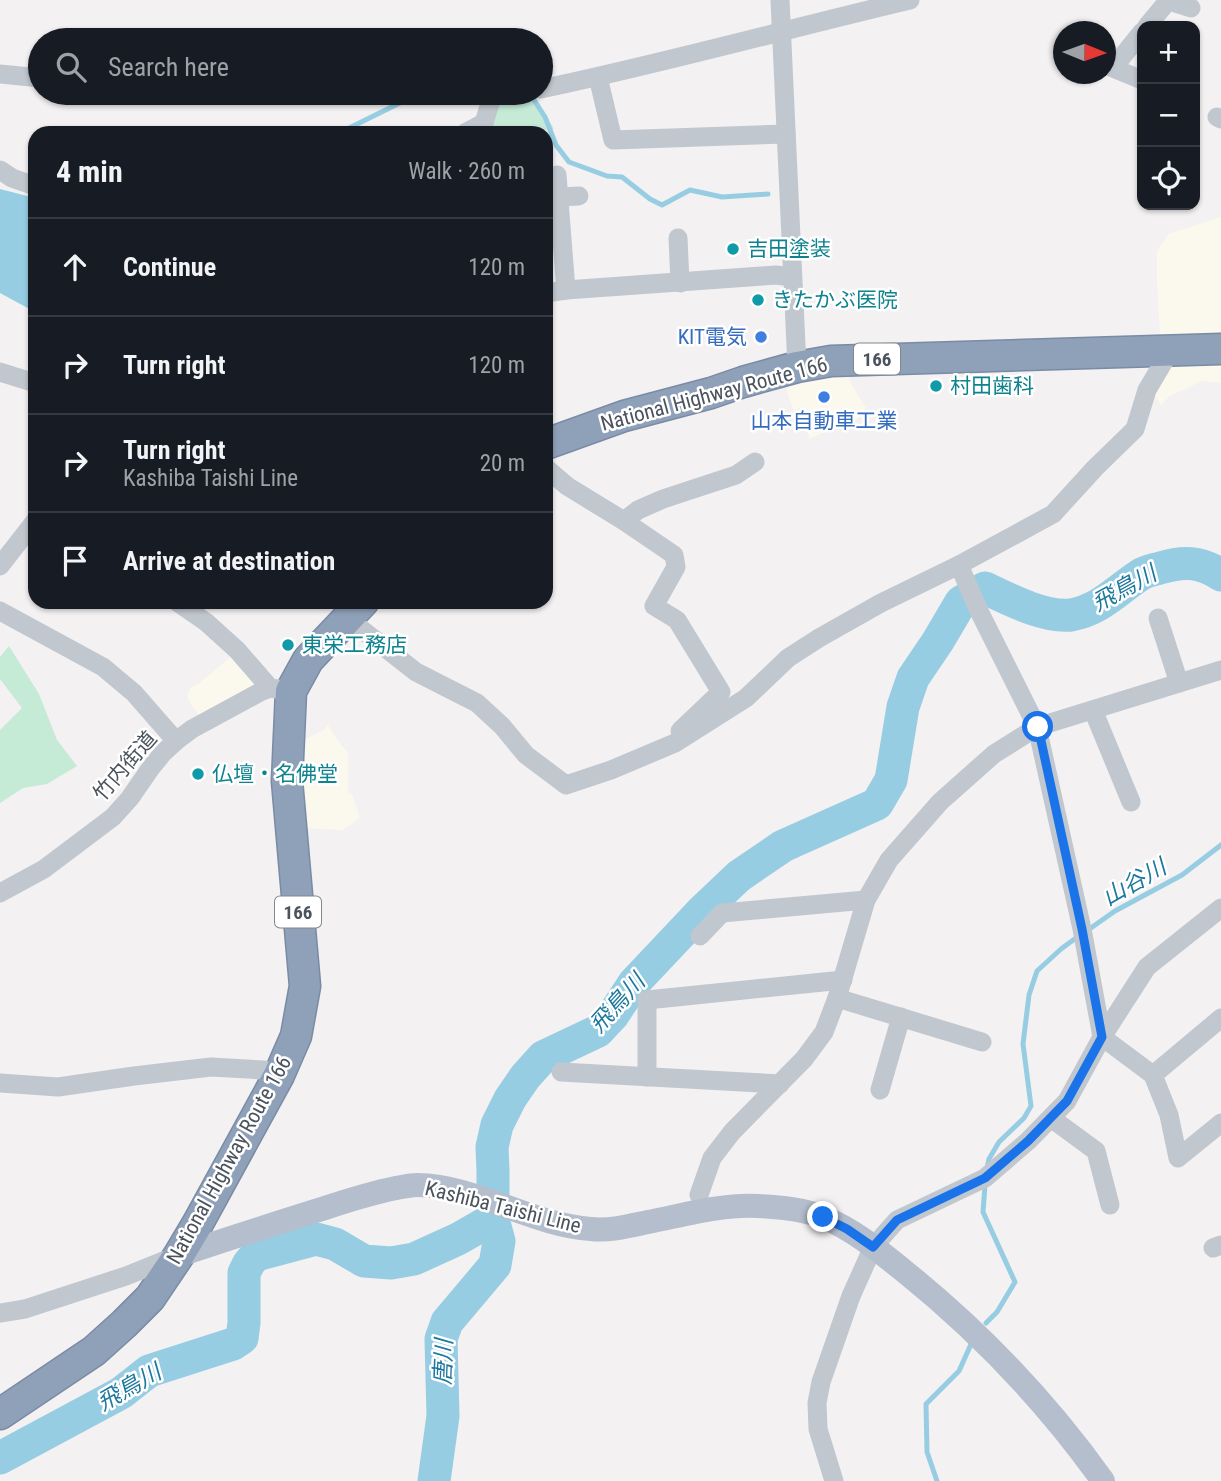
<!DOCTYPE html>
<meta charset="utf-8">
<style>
:root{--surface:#171b24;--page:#20242c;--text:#f1f3f6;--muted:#9ea1a6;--line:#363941}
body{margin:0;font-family:"Roboto Condensed","Noto Sans JP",sans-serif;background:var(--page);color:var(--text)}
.controls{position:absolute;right:21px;top:21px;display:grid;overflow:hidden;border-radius:14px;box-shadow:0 2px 5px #0004}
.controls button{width:63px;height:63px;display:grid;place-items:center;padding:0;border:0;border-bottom:2px solid var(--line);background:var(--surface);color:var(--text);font:35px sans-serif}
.compass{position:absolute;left:1053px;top:21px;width:63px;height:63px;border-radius:50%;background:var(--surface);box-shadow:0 2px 5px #0004;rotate:91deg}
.stop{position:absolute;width:21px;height:21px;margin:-16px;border:5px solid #1a73e8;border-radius:50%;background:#fff}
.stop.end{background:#1a73e8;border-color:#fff;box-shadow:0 2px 7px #0008}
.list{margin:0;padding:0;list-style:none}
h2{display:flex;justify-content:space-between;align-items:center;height:91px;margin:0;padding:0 28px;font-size:30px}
h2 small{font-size:23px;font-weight:400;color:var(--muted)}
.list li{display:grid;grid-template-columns:46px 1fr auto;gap:21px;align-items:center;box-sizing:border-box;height:98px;padding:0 28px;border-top:2px solid var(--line)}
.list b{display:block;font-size:26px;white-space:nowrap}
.list p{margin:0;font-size:23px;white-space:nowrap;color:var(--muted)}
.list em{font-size:23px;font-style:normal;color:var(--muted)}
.icon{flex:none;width:38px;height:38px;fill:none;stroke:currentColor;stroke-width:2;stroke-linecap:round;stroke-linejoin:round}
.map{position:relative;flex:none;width:1221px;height:1481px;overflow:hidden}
.search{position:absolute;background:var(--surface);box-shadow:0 2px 5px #0004;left:28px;top:28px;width:525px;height:77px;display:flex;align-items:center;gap:18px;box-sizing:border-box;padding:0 24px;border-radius:38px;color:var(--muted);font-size:26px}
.panel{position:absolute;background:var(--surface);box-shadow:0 2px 5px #0004;left:28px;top:126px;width:525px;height:483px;border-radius:21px}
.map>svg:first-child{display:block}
.commercial{fill:#fbf8ed}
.green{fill:#c5ebd7}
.water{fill:#97cde3}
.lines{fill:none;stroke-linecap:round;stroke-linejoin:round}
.stream{stroke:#97cde3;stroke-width:5}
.river{stroke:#97cde3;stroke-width:33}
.highway-casing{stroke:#7a8ba5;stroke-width:33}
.minor{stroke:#c1c7ce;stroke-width:19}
.major{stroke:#b4becc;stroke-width:24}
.highway{stroke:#8fa0b9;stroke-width:30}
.route{stroke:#1a73e8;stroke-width:9}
.culture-dot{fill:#0f9aa8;stroke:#fff;stroke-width:2.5}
.shop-dot{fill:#3f7fe0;stroke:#fff;stroke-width:2.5}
.labels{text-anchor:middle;stroke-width:5;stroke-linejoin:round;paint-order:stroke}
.shield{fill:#fff;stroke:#81878d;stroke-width:2}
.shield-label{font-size:19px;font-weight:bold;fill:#4b535c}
.culture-label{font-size:21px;fill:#0d838f;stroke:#fff;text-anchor:start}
.shop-label{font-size:21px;fill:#366cbe;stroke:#fff;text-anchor:end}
.street-label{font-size:21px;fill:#4b535c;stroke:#fff}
.water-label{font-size:23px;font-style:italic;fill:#1d789d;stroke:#fff}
</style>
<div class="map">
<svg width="1221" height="1481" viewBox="0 0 1221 1481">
<rect width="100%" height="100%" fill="#f3f1f1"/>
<g class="commercial">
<path d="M 1221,217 L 1221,383 L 1202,381 L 1170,396 L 1161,405 L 1153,394 L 1160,336 L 1157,282 L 1157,251 L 1168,234 Z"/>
<path d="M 845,369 L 853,387 L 866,408 L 853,424 L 835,427 L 810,439 L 802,420 L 804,419 L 800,408 L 793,410 L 784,381 Z"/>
<path d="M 233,655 L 257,682 L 200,718 L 187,698 L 190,688 L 198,684 Z"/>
<path d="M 328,725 L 341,745 L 348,752 L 348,791 L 349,794 L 352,794 L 360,818 L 343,830 L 301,828 L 299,742 L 324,730 Z"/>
</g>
<g class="green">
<path d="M 498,93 L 534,94 L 554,129 L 489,133 Z"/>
<path d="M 9,646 L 39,694 L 57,740 L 77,766 L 47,784 L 23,788 L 0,803 L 0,730 L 22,708 L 0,679 L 0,657 Z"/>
</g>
<path class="water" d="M 0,189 L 35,198 L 35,312 L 0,293 Z"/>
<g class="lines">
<g class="stream">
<path d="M 515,93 L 532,97 L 545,117 L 556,145 L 569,162 L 607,176 L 622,177 L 650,199 L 662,205 L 690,190 L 722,197 L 768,194"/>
<path d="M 339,133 L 420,93"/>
<path d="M 1088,930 L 1115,911 L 1182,875 L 1221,845"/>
<path d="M 987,1168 L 989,1159 L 999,1142 L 1024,1118 L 1031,1106 L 1023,1044 L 1029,995 L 1037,971 L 1061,949 L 1080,935"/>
<path d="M 985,1185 L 983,1212 L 1015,1282 L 997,1312 L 986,1323"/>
<path d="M 937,1481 L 927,1452 L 926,1404 L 959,1371 L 972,1342"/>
</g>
<g class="river">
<path d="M 0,1458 L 121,1393 L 149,1371 L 233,1344 L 242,1338 L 244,1323 L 244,1273 L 249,1263 L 256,1255 L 316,1239 L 335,1244 L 364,1261 L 391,1263 L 414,1259 L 458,1239 L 493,1219"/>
<path d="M 434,1481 L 443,1416 L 441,1339 L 447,1322 L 495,1265 L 499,1241 L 493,1219 L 493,1171 L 492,1147 L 497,1125 L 510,1099 L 525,1077 L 543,1057 L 598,1031 L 613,1015 L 634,983 L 701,912 L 739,876 L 783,846 L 877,804 L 891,780 L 903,707 L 913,678 L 938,641 L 961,602 L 985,588 C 1008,599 1045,618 1071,615 C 1100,610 1117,590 1140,575 C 1146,571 1153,570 1160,568 C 1183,561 1200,561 1221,575"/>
</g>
<g class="highway-casing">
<g id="highway">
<path d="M 546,444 L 624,416 L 711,393 L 743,382 L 797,367 L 831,361 L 1221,349"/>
<path d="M 0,1414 L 94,1351 L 124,1324 L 150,1298 L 179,1255 L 198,1223 L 279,1075 L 296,1036 L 305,986 L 287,781 L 291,691 L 308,660 L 363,602"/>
</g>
</g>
<g class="minor">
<path d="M 780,0 L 797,367"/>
<path d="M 1166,0 L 1191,8"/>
<path d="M 1147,26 L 1168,1"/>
<path d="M 1142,32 L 1113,68 L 1142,80"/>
<path d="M 0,74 L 40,78"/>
<path d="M 598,77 L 613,140 L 786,134"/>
<path d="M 541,89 C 665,63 787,29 910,0"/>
<path d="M 229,93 L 258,95 L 278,93"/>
<path d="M 1217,117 L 1221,119"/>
<path d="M 465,133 L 484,123 L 493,93"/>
<path d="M 0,170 L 12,178 L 35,186"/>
<path d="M 557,175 L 566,290"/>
<path d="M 559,197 L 579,196"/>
<path d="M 678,238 L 680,283"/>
<path d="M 546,293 L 566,290 L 776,275 L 792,277"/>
<path d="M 0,372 L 35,383"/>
<path d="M 546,468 L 567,486 L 624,521 L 674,555 L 676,567 L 654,606 L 677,620 L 721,692 L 680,731"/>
<path d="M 624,521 L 638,510 L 663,499 L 736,475 L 755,462"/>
<path d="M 959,565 L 979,611 L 1037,727 L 1082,929 L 1102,1037 L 1153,1075 L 1169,1115 L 1178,1158 L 1221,1123"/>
<path d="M 0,566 L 35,521"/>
<path d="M 177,602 L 206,622 L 237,650 L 270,688"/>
<path d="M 0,611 L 103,667 L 134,693 L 176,741"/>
<path d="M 347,618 L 416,672 L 477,703 L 502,726 L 526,755 L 566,785 L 611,770 L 675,743 L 746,698 L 788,658 L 819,638 L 881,603 L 959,565 L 1053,514 L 1095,468 L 1135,429 L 1147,390 L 1170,351"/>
<path d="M 1158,618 L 1179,683"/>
<path d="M 1093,710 L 1131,802"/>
<path d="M 0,893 L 44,869 L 113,817 L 130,798 L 150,769 L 163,753 L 176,741 L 192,729 L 262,691 L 270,688 L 291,691"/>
<path d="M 700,936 L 722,913 L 866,900"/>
<path d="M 837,998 L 982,1042"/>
<path d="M 561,1072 L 780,1084"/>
<path d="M 1153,1075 L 1221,1018"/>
<path d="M 647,1077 L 647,1000 L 843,980"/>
<path d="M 0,1083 L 58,1087 L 134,1076 L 211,1067 L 264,1070 L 279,1075"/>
<path d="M 880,1090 L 901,1017"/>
<path d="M 1051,1118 L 1096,1151 L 1110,1205"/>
<path d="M 699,1195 L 712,1158 L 732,1132 L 804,1059 L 824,1032 L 837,998 L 866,900 L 889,860 L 940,802 L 994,754 L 1037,727 L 1221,670"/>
<path d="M 1213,1248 L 1221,1245"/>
<path d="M 0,1313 L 25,1309 L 126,1276 L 178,1255"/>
<path d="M 834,1481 L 818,1429 L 817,1403 L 821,1382 L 851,1296 L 873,1247 L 897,1220 L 985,1178 L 1028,1141 L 1067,1101 L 1102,1037 L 1147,967 L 1221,908"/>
</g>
<path class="major" d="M 179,1255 C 228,1239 276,1223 325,1208 C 349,1200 372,1193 396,1188 C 403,1187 410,1185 417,1185 C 478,1186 531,1225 591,1229 C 610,1231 629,1226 648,1222 C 684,1215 721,1204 758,1206 C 780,1207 805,1209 825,1218 C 854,1230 879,1251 904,1271 C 981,1333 1046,1401 1103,1481"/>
<use href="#highway" class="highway"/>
</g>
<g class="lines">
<path class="route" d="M 823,1217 L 847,1229 L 873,1247 L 897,1220 L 985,1178 L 1028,1141 L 1067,1101 L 1102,1037 L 1082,929 L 1038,727"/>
</g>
<g class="culture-dot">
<circle cx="733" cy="249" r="7"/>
<circle cx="758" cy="300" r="7"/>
<circle cx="936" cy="386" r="7"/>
<circle cx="288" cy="645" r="7"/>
<circle cx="198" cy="774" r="7"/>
</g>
<g class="shop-dot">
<circle cx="761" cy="337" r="7"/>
<circle cx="824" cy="397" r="7"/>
</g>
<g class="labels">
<g class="shield">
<rect x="854" y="343.5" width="46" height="31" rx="5"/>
<rect x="275" y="896.5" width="46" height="31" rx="5"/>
</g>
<g class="shield-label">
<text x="877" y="366">166</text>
<text x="298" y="919">166</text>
</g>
<g class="culture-label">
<text x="747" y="256">吉田塗装</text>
<text x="772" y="307">きたかぶ医院</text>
<text x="950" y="393">村田歯科</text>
<text x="302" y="652">東栄工務店</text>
<text x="212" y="781">仏壇・名佛堂</text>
</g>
<g class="shop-label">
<text x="747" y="344">KIT電気</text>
<text x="824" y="428" text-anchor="middle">山本自動車工業</text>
</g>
<g class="street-label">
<text transform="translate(714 394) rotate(-15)" y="7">National Highway Route 166</text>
<text transform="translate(125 766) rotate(-49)" y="7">竹内街道</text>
<text transform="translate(229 1160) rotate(-61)" y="7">National Highway Route 166</text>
<text transform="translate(503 1207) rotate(14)" y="7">Kashiba Taishi Line</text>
</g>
<g class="water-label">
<text transform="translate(1124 588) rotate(-29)" y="8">飛鳥川</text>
<text transform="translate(1134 882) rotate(-30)" y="8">山谷川</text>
<text transform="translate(617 1003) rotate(-48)" y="8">飛鳥川</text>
<text transform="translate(443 1362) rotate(-88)" y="8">唐川</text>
<text transform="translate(129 1387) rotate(-30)" y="8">飛鳥川</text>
</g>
</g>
</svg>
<div class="controls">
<button>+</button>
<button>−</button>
<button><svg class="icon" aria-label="locate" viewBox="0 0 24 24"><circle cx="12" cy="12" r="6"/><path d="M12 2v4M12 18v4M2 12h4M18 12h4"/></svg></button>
</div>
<svg class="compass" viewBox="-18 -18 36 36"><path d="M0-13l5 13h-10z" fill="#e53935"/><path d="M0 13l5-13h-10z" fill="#9ea1a6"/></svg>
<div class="stop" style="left:1038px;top:727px"></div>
<div class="stop end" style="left:823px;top:1217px"></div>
<div class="search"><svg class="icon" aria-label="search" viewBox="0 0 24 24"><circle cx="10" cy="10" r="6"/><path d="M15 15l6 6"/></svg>Search here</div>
<section class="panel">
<h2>4 min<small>Walk · 260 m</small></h2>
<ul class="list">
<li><svg class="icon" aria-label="ahead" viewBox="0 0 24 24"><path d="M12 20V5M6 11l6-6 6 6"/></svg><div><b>Continue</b></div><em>120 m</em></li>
<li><svg class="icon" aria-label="right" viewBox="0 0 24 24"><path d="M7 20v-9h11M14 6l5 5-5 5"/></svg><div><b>Turn right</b></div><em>120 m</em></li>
<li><svg class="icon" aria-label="right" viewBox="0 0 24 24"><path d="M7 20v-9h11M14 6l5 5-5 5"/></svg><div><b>Turn right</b><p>Kashiba Taishi Line</p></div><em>20 m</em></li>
<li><svg class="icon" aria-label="arrive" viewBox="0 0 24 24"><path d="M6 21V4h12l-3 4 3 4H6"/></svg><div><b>Arrive at destination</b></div></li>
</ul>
</section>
</div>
